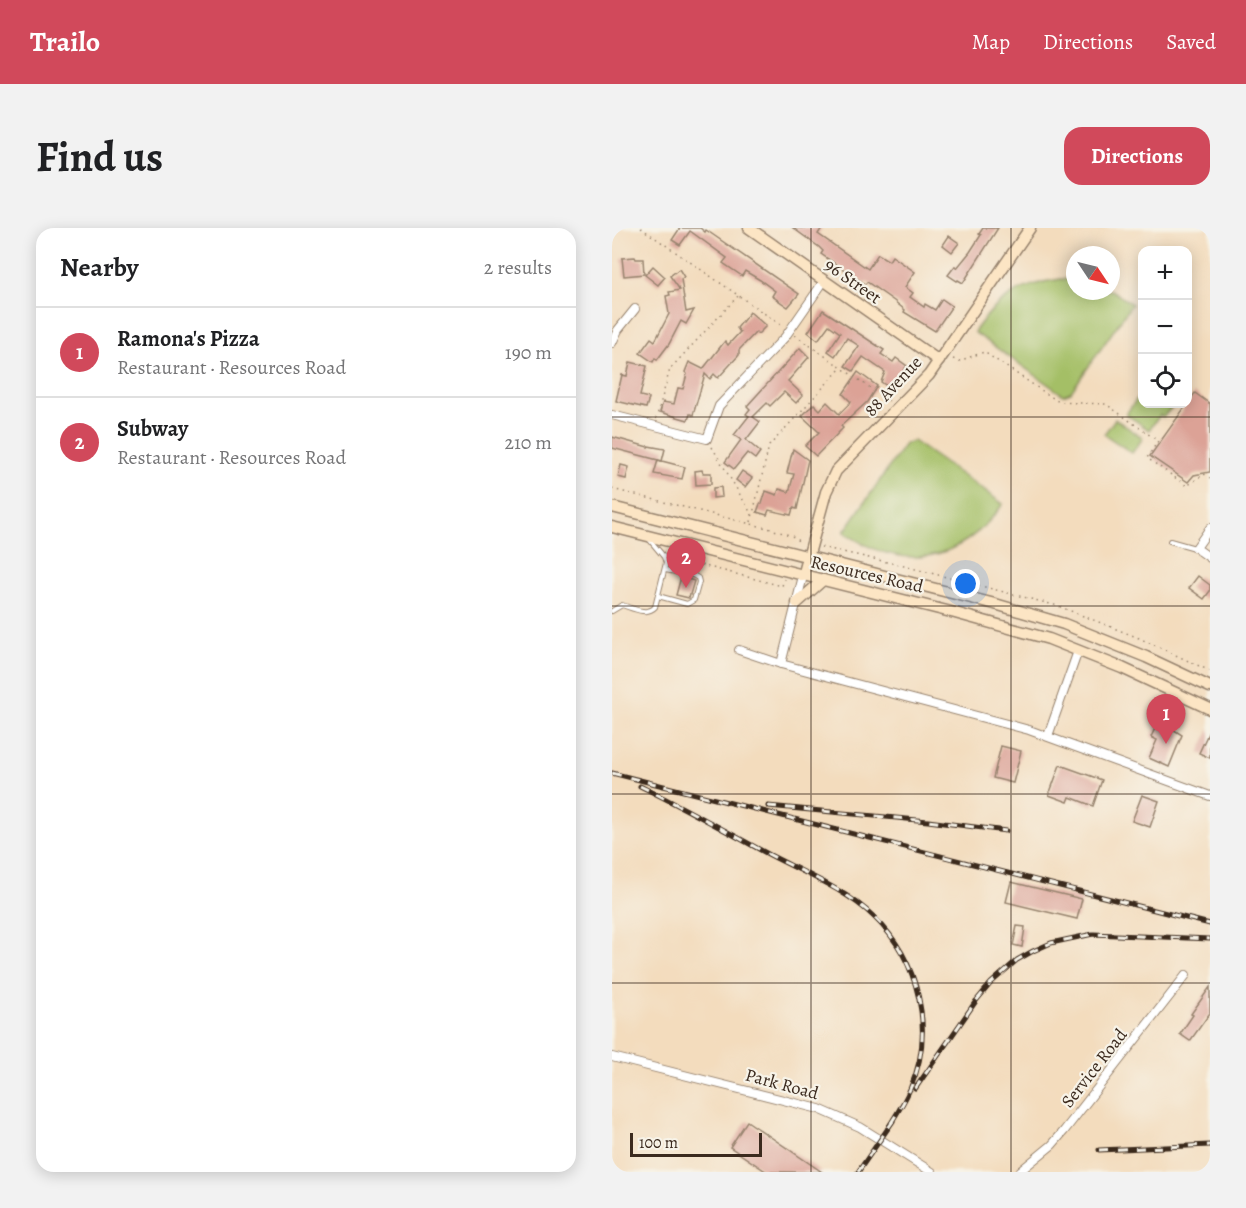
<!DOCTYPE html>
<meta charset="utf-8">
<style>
:root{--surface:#fff;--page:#f2f2f2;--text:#202124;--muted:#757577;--line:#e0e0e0;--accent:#d1495b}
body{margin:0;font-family:Alegreya,serif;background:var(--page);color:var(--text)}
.controls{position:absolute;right:18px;top:18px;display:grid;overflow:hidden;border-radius:12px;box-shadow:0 3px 15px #0003}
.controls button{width:54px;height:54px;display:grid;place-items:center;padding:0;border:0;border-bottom:2px solid var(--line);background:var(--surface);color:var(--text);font:30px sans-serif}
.compass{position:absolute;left:454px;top:18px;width:54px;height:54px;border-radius:50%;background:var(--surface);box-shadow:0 3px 15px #0003;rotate:125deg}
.scale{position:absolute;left:18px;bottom:15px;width:132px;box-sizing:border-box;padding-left:6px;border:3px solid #3b2a1e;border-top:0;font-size:16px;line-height:21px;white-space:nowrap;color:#3b2a1e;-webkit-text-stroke:4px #f7f3e8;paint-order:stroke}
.you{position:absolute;left:354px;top:356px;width:21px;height:21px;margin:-15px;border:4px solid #fff;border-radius:50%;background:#1a73e8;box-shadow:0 0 0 9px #1a73e833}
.badge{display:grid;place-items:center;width:39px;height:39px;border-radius:50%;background:var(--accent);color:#fff;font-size:20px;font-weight:700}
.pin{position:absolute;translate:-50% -50px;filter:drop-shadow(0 2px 3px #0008)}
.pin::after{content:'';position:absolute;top:32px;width:21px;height:18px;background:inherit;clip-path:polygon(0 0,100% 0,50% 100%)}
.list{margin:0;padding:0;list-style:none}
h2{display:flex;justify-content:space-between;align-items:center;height:78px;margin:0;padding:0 24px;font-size:26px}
h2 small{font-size:20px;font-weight:400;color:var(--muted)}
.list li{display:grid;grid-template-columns:39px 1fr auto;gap:18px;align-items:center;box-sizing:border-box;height:90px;padding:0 24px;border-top:2px solid var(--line)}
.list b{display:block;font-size:22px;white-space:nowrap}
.list p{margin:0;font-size:20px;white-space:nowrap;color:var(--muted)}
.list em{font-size:20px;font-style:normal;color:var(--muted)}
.icon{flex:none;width:33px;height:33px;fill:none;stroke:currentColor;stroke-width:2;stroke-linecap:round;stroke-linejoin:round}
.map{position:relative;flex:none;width:598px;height:944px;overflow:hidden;border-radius:18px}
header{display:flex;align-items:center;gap:36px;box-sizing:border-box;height:84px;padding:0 30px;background:var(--accent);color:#fff}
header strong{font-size:28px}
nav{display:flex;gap:33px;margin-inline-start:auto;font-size:21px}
.intro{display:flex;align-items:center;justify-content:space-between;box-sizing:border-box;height:144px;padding:0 36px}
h1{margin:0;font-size:42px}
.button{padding:15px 27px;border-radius:18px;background:var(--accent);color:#fff;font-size:21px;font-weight:700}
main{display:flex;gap:36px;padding:0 36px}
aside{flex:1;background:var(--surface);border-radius:18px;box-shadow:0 3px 15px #0003}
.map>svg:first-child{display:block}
.green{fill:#a4bf66;stroke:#707442;stroke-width:1.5}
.building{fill:#dca296}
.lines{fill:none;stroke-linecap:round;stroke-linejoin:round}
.lane-casing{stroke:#97836e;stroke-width:6}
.street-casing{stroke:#97836e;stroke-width:10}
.secondary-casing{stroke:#97836e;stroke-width:13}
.path{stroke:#97836e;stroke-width:1.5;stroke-dasharray:1.5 4.5;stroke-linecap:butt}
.lane{stroke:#fff;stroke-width:4}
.street{stroke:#fff;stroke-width:8}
.secondary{stroke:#fce5c4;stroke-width:10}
.rail-casing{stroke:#3b2a1e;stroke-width:5}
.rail{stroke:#f7f3e8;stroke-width:3;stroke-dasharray:9;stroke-linecap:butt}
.grid{fill:none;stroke:#3b2a1e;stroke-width:1.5;stroke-opacity:0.55}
.labels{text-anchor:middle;stroke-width:4.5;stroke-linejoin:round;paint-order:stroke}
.street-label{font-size:18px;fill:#3b2a1e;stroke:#f7f3e8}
</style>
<header>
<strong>Trailo</strong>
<nav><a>Map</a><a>Directions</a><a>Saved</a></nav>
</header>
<div class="intro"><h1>Find us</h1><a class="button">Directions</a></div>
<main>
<aside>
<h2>Nearby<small>2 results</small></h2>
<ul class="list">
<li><span class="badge">1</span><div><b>Ramona's Pizza</b><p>Restaurant · Resources Road</p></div><em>190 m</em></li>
<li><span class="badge">2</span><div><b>Subway</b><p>Restaurant · Resources Road</p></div><em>210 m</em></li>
</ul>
</aside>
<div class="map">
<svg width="598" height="944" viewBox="0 0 598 944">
<rect width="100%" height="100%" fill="#f7f3e8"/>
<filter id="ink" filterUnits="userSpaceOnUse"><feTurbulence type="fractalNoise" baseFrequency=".0167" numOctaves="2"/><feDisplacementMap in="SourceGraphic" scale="12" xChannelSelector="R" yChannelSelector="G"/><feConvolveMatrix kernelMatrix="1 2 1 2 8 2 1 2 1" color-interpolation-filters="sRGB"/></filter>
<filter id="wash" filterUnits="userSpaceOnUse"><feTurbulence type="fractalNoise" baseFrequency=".008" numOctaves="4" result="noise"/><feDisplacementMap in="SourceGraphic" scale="24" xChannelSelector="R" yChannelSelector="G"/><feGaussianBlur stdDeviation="1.35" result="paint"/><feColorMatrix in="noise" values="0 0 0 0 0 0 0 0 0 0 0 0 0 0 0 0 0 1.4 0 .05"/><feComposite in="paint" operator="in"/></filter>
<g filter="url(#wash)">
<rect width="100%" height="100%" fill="#f3dcbd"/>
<g class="green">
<path d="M 449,51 L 463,52 L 463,63 L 499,62 L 520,76 L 459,164 L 451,167 L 362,104 C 385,71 408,56 449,51 Z"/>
<path d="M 530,164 L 530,176 L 563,176 L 551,189 L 548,187 L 537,202 L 514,186 Z"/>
<path d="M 503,191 L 531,210 L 520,225 L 492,206 Z"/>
<path d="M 301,213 L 391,276 C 349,334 291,346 232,304 L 293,216 Z"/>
</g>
<g id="blocks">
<g class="building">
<path d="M 68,0 L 88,0 L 93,4 L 94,2 L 187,66 L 176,79 L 160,68 L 163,63 L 148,52 L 133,43 L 130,48 L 111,35 L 115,30 L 78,3 L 68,17 L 60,12 Z"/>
<path d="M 181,0 L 210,0 L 206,6 L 256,41 L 266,26 L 277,33 L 280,28 L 303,44 L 293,59 L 301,65 L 298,69 L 312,79 L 313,76 L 323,82 L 330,71 L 340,78 L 323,103 L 292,84 L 293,82 L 282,73 L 255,54 L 253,56 L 209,26 L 211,23 L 207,19 Z"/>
<path d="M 371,0 L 386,0 L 351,55 L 346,52 L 345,53 L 336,47 L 343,38 L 345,40 L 358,24 L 369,7 L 367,6 Z"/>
<path d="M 337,8 L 347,15 L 340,24 L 331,17 Z"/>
<path d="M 23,29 L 24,31 L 31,31 L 32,46 L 12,48 L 10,30 Z"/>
<path d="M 41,38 L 53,49 L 46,57 L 33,47 Z"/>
<path d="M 67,41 L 72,49 L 69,51 L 74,84 L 82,82 L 74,96 L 69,93 L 57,116 L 45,132 L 43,130 L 41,134 L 28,125 L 39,110 L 43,113 L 57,86 L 54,68 L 58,67 L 57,64 L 68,62 L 58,48 Z"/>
<path d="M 211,82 L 272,122 L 269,126 L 281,134 L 284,130 L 295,138 L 278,160 L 269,154 L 273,144 L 251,129 L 241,143 L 233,138 L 247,118 L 235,110 L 223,128 L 216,123 L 228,105 L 217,97 L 206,112 L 196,104 Z"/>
<path d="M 138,84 L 154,98 L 146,106 L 144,104 L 127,122 L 127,127 L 106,150 L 102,146 L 98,151 L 93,146 L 81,187 L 78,186 L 76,192 L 48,184 L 51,174 L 62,176 L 66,160 L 71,161 L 75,146 L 73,144 L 77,134 L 91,141 L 113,113 L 116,117 L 128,104 L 125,100 Z"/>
<path d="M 188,120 L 197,129 L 176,153 L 191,167 L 184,175 L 172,164 L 158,178 L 155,175 L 141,189 L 148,194 L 134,212 L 148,224 L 143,231 L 135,225 L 122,241 L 113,234 L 129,212 L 122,207 L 137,188 L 134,186 L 138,181 L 135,178 Z"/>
<path d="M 18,134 L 35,138 L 28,168 L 37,170 L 34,180 L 4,173 L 10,147 L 15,148 Z"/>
<path d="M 246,144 L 265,158 L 255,174 L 229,198 L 231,200 L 204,228 L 193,218 L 207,204 L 190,188 L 202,176 L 208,182 L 215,174 L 227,186 L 239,174 L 231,166 Z"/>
<path d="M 583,165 L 598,176 L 598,244 L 582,247 L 576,254 L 538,228 Z"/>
<path d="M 0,209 L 36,219 L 36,218 L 53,221 L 50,233 L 0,220 Z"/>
<path d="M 181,221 L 196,232 L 185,281 L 181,280 L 179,287 L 157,282 L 155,287 L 145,284 L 148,276 L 150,276 L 154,263 L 165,267 L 167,261 L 177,264 L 182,246 L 175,245 Z"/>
<path d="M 46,232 L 73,239 L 70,251 L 42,246 Z"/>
<path d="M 9,237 L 17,239 L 14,251 L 6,249 Z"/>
<path d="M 90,242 L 91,245 L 99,245 L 99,256 L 84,257 L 83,243 Z"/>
<path d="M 130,243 L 140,250 L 133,259 L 124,252 Z"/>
<path d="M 109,259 L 110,269 L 101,270 L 101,260 Z"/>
<path d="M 586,348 L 598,357 L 598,363 L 592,371 L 577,360 Z"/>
<path d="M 69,349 L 82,353 L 77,370 L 64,367 Z"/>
<path d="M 547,492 L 570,507 L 557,539 L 537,530 L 545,512 L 539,509 Z"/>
<path d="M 598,501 L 598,530 L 587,525 Z"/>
<path d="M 389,518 L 409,523 L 401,555 L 381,550 Z"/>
<path d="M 448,537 L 490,552 L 481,578 L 458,569 L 456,574 L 437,567 Z"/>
<path d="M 530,567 L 547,573 L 538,599 L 520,593 Z"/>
<path d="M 399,654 L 470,671 L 465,691 L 394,674 Z"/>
<path d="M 405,698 L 413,699 L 410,719 L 401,717 Z"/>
<path d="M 598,759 L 598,785 L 578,813 L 568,806 L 581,787 L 579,786 Z"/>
<path d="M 135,893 L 210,944 L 155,944 L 118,919 Z"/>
</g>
</g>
</g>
<g filter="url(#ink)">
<use href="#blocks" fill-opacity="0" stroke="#97836e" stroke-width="1.5"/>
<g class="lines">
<g class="lane-casing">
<g id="lane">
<path d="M 558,313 L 583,320"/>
<path d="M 46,368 L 75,376 L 82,372 L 87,354 L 86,350 L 81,347 L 53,342"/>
<path d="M 0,383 L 10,377 C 20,380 35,388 43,379 L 54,335 L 52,329 L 37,311"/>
</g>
</g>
<g class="street-casing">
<g id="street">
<path d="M 0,115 L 6,102 L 23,81"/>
<path d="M 0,187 L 95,211 L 107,178 L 173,109 L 212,53"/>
<path d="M 598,300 L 584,320 L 598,330"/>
<path d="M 127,422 L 169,436 L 417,502 L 598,568"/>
<path d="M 169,436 L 191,348"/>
<path d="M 436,508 L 466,423"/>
<path d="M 0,829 L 207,881 L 248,899 L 320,944"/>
<path d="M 407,944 L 440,917 L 452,903 L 574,747"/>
</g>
</g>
<g class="secondary-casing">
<g id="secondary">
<path d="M 137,0 L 327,133"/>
<path d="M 0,279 L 383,376 L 452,396 L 534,429 L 598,459"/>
<path d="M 0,299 L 343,385 L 437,411 L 510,440 L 598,481"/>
<path d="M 191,348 L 214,264 L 224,243 L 317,147 L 418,0"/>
<path d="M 185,375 L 211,352"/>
</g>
</g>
<g class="path">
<path d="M 29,0 L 169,97"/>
<path d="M 183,107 L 277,173"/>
<path d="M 341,131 L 347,133 L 372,124 L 447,174 L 494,176 L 546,213 L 535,230 L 575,258 L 592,246 L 598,250"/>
<path d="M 44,191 L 58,141 L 126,68"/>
<path d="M 100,219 L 140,287"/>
<path d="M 0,261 L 159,301 L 180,308 L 189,315"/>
<path d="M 139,294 L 157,218 L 229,140"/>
<path d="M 209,319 L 288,337 L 446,378 L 527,410 L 598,443"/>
<path d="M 66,331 L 170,358 L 172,351"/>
</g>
<use href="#lane" class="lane"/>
<use href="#street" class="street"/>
<use href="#secondary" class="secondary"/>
<g class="rail-casing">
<g id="rail">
<path d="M 0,545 L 598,696"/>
<path d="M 28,558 C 71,579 114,603 156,626 C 190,644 235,662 262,689 C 307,732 324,803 298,861 C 292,875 284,887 276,900"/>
<path d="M 156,578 L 316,593 L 394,603"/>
<path d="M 303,861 L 364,773 L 379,755 L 405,732 L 421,723 L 439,715 L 481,706 L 598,711"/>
<path d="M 487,922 L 598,917"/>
<path d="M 246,944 L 281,893"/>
</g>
</g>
<use href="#rail" class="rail"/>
</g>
</g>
<path class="grid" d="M 199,0 L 199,944M 399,0 L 399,944M 0,189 L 598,189M 0,378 L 598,378M 0,566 L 598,566M 0,755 L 598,755"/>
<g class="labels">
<g class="street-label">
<text transform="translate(241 53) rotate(35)" y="6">96 Street</text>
<text transform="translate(281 158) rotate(-47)" y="6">88 Avenue</text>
<text transform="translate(255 346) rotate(13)" y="6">Resources Road</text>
<text transform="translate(482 840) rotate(-52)" y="6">Service Road</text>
<text transform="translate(170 856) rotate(15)" y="6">Park Road</text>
</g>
</g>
</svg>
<div class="controls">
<button>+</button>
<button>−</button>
<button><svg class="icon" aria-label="locate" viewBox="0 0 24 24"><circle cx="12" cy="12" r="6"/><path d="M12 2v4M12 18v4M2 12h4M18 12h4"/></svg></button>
</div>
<svg class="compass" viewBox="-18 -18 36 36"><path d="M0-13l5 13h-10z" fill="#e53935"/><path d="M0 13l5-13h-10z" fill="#757577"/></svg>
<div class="scale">100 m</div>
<div class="you"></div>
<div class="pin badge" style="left:554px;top:516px">1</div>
<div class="pin badge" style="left:74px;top:360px">2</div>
</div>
</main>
